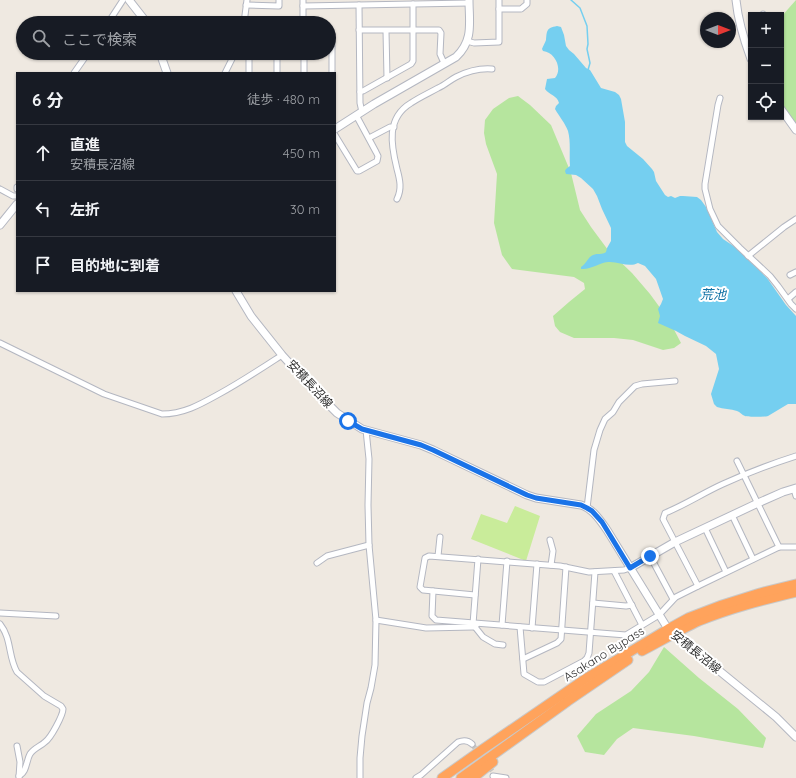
<!DOCTYPE html>
<html lang="ja">
<meta charset="utf-8">
<style>
:root{--surface:#171b24;--page:#242831;--text:#f1f3f6;--muted:#9ea1a6;--line:#363941}
body{margin:0;font-family:Quicksand,"Noto Sans JP",sans-serif;background:var(--page);color:var(--text)}
.controls{position:absolute;right:12px;top:12px;display:grid;overflow:hidden;border-radius:0px;box-shadow:0 1px 3px #0004}
.controls button{width:36px;height:36px;display:grid;place-items:center;padding:0;border:0;border-bottom:1px solid var(--line);background:var(--surface);color:var(--text);font:20px sans-serif}
.compass{position:absolute;left:700px;top:12px;width:36px;height:36px;border-radius:50%;background:var(--surface);box-shadow:0 1px 3px #0004;rotate:90deg}
.stop{position:absolute;width:12px;height:12px;margin:-9px;border:3px solid #1a73e8;border-radius:50%;background:#fff}
.stop.end{background:#1a73e8;border-color:#fff;box-shadow:0 1px 4px #0008}
.list{margin:0;padding:0;list-style:none}
h2{display:flex;justify-content:space-between;align-items:center;height:52px;margin:0;padding:0 16px;font-size:17px}
h2 small{font-size:13px;font-weight:400;color:var(--muted)}
.list li{display:grid;grid-template-columns:26px 1fr auto;gap:12px;align-items:center;box-sizing:border-box;height:56px;padding:0 16px;border-top:1px solid var(--line)}
.list b{display:block;font-size:15px;white-space:nowrap}
.list p{margin:0;font-size:13px;white-space:nowrap;color:var(--muted)}
.list em{font-size:13px;font-style:normal;color:var(--muted)}
.icon{flex:none;width:22px;height:22px;fill:none;stroke:currentColor;stroke-width:2;stroke-linecap:round;stroke-linejoin:round}
.map{position:relative;flex:none;width:796px;height:778px;overflow:hidden}
.search{position:absolute;background:var(--surface);box-shadow:0 1px 3px #0004;left:16px;top:16px;width:320px;height:44px;display:flex;align-items:center;gap:10px;box-sizing:border-box;padding:0 14px;border-radius:22px;color:var(--muted);font-size:15px}
.panel{position:absolute;background:var(--surface);box-shadow:0 1px 3px #0004;left:16px;top:72px;width:320px;height:220px;border-radius:0px}
.map>svg:first-child{display:block}
.green{fill:#b6e59e}
.pitch{fill:#c9ec9a}
.water{fill:#75cff0}
.lines{fill:none;stroke-linecap:round;stroke-linejoin:round}
.stream{stroke:#75cff0;stroke-width:1.5}
.street-tunnel{stroke:#c8c4bd;stroke-width:5;stroke-dasharray:5 2.5;stroke-linecap:butt}
.street-casing{stroke:#b4b7c1;stroke-width:7}
.secondary-casing{stroke:#b4b7c1;stroke-width:9}
.highway-casing{stroke:#c9c9c9;stroke-width:11}
.street{stroke:#fff;stroke-width:5}
.secondary{stroke:#fff;stroke-width:7}
.highway{stroke:#ffa35c;stroke-width:9}
.route{stroke:#1a73e8;stroke-width:5}
.labels{text-anchor:middle;stroke-width:4;stroke-linejoin:round;paint-order:stroke}
.street-label{font-size:12px;fill:#2e2e2e;stroke:#fff}
.water-label{font-size:13px;font-style:italic;fill:#0d6fa3;stroke:#fff}
</style>
<div class="map">
<svg width="796" height="778" viewBox="0 0 796 778">
<rect width="100%" height="100%" fill="#efe9e1"/>
<g class="green">
<path d="M 796,0 L 796,124 L 781,103 L 781,17 Z"/>
<path d="M 518,96 L 530,105 L 551,125 L 571,173 L 580,210 L 591,227 L 608,250 L 632,273 L 650,294 L 669,320 L 681,343 L 674,348 L 663,350 L 633,340 L 614,338 L 574,338 L 560,332 L 555,326 L 553,316 L 569,302 L 585,289 L 584,283 L 574,277 L 512,269 L 502,255 L 494,223 L 497,174 L 490,155 L 486,144 L 484,133 L 485,120 L 493,109 L 509,98 Z"/>
<path d="M 664,647 L 699,678 L 738,709 L 766,738 L 763,748 L 694,736 L 633,728 L 617,739 L 604,755 L 585,752 L 577,736 L 596,714 L 631,691 L 649,672 Z"/>
</g>
<path class="pitch" d="M 515,506 L 540,516 L 526,561 L 471,539 L 481,514 L 507,523 Z"/>
<path class="water" d="M 557,26 L 561,27 L 564,35 L 566,46 L 569,50 L 574,54 L 586,68 L 590,70 L 601,88 L 615,92 L 619,95 L 621,99 L 625,122 L 625,142 L 627,146 L 643,159 L 652,169 L 654,172 L 656,181 L 665,195 L 668,197 L 671,196 L 675,198 L 680,196 L 683,196 L 697,197 L 701,200 L 706,207 L 717,232 L 723,239 L 735,247 L 767,278 L 786,305 L 796,316 L 796,404 L 788,404 L 768,416 C 766,417 748,417 745,416 C 742,415 740,412 737,411 C 731,409 723,409 717,407 L 714,404 L 711,394 L 719,369 L 716,354 L 706,346 L 685,336 L 676,331 L 658,323 L 660,316 L 658,309 L 661,304 L 663,299 L 656,279 L 645,266 L 638,263 C 629,268 618,261 608,262 C 598,263 591,270 581,269 L 581,267 C 586,264 588,257 593,255 C 598,253 602,255 606,252 L 607,248 L 611,241 L 611,228 L 602,209 L 597,196 L 593,189 L 581,178 L 576,175 L 566,174 L 565,171 L 566,169 L 570,166 C 569,155 571,142 568,131 C 565,123 559,116 555,109 L 556,106 L 559,103 C 557,95 549,95 545,89 L 547,79 L 555,78 C 563,69 555,52 543,51 L 542,49 C 543,46 545,43 546,40 C 547,31 546,28 557,26 Z"/>
<g class="lines">
<path class="stream" d="M 571,0 L 580,8 L 587,26 L 588,44 L 587,49 L 590,63 L 588,70"/>
<path class="street-tunnel" d="M 472,744 L 492,771"/>
<g class="street-casing">
<g id="street">
<path d="M 303,0 L 303,23"/>
<path d="M 246,5 L 279,6 L 279,0"/>
<path d="M 359,5 L 360,103 L 362,112"/>
<path d="M 303,6 L 469,3"/>
<path d="M 499,9 L 521,9 L 527,4 L 527,0"/>
<path d="M 763,14 L 763,15"/>
<path d="M 108,23 L 123,0"/>
<path d="M 244,23 L 247,0"/>
<path d="M 359,30 L 439,30 L 441,33 L 440,54 L 444,63"/>
<path d="M 329,31 L 331,31 L 332,34 L 332,73"/>
<path d="M 386,31 L 387,78"/>
<path d="M 467,41 L 474,43 L 499,42 L 499,0"/>
<path d="M 249,53 L 249,73"/>
<path d="M 277,53 L 277,73"/>
<path d="M 304,53 L 304,73"/>
<path d="M 74,73 L 88,53"/>
<path d="M 225,73 L 235,53"/>
<path d="M 360,92 L 363,91 L 411,64 L 413,61 L 413,4"/>
<path d="M 720,98 L 718,105 L 705,184 L 705,189 L 710,209 L 718,226 L 740,248 L 770,276 L 778,286 L 791,304 L 796,309"/>
<path d="M 335,135 L 357,171 L 359,171 L 377,161 L 378,156 L 376,152 L 356,115"/>
<path d="M 369,138 L 390,127 L 394,127"/>
<path d="M 17,187 L 17,189"/>
<path d="M 0,189 L 13,196 L 17,196"/>
<path d="M 397,199 C 402,189 400,180 397,169 C 391,145 386,118 411,103 C 420,97 429,93 438,88 C 445,85 450,80 456,77 C 468,71 479,68 492,69"/>
<path d="M 748,256 L 784,227 L 796,219"/>
<path d="M 790,275 L 796,272"/>
<path d="M 788,299 L 796,292"/>
<path d="M 0,343 L 104,394 L 162,414 C 184,414 201,404 219,394 C 241,382 262,368 282,355"/>
<path d="M 737,461 L 779,547"/>
<path d="M 794,489 L 796,496"/>
<path d="M 587,508 L 594,450 L 600,430 L 605,419 L 613,412 L 619,402 L 635,386 L 642,384 L 675,381"/>
<path d="M 732,515 L 753,559"/>
<path d="M 705,528 L 726,572"/>
<path d="M 550,540 L 553,551 L 551,565"/>
<path d="M 438,556 L 440,537"/>
<path d="M 650,556 L 673,599"/>
<path d="M 317,563 L 327,556 L 369,545"/>
<path d="M 614,571 L 642,625"/>
<path d="M 698,586 L 663,519 L 665,513 C 685,505 703,493 723,484 C 747,473 771,464 796,456"/>
<path d="M 433,591 L 432,616 L 436,620 L 626,635 L 659,615 L 673,600 L 676,597 L 698,586 L 779,547 L 796,547"/>
<path d="M 475,595 L 423,590 L 420,587 L 425,558 L 429,556 L 560,566 L 589,572 L 624,570 L 630,568"/>
<path d="M 593,603 L 626,606 L 632,605"/>
<path d="M 0,613 L 56,616"/>
<path d="M 376,620 L 420,627 L 426,628 L 473,627 L 475,627 L 477,624"/>
<path d="M 0,624 C 12,639 8,657 17,672 L 44,696 L 61,706 L 63,709 C 63,715 51,738 45,742 C 41,746 34,748 30,754 C 26,761 27,772 19,776"/>
<path d="M 473,624 L 478,559"/>
<path d="M 502,625 L 507,561"/>
<path d="M 475,627 L 483,637 L 495,644 L 503,645"/>
<path d="M 520,627 L 524,674 L 538,682 L 544,682 L 584,661 L 587,658 L 589,653 L 595,572"/>
<path d="M 532,628 L 537,564"/>
<path d="M 523,659 L 557,643 L 561,639 L 566,567"/>
<path d="M 17,746 L 20,762 L 19,777"/>
<path d="M 493,776 L 506,778"/>
<path d="M 360,778 L 360,758 L 362,736 L 367,703 L 371,688 L 375,665 L 376,620 L 369,545 L 368,505 L 369,459 L 366,430"/>
<path d="M 416,778 L 421,775 L 458,742 C 463,740 468,740 472,744"/>
</g>
</g>
<g class="secondary-casing">
<g id="secondary">
<path d="M 129,0 L 147,23"/>
<path d="M 736,0 C 738,20 744,40 751,59"/>
<path d="M 160,53 L 167,73"/>
<path d="M 781,109 L 796,130"/>
<path d="M 335,129 L 374,104 L 456,57 C 474,40 469,22 469,0"/>
<path d="M 0,225 L 17,204"/>
<path d="M 236,291 L 251,316 L 282,355 L 312,388 L 337,413 L 362,429 L 421,445 L 433,450 L 527,495 L 536,498 L 581,505 C 593,509 600,520 607,530 L 668,629 L 776,717 L 796,737"/>
<path d="M 630,568 L 675,542 L 758,503 L 783,492 L 796,488"/>
</g>
</g>
<g class="highway-casing">
<g id="highway">
<path d="M 642,651 C 661,641 680,630 699,621 C 731,608 763,600 796,592"/>
<path d="M 442,778 L 483,749 L 588,677 L 668,629 L 688,618 L 722,605 L 760,593 L 796,584"/>
<path d="M 461,778 L 568,701 L 628,660"/>
<path d="M 473,778 L 493,762"/>
</g>
</g>
<use href="#street" class="street"/>
<use href="#secondary" class="secondary"/>
<use href="#highway" class="highway"/>
</g>
<g class="lines">
<path class="route" d="M 348,421 L 362,429 L 421,445 L 433,450 L 527,495 L 536,498 L 581,505 L 587,508 L 592,511 L 602,522 L 630,568 L 650,556"/>
</g>
<g class="labels">
<g class="street-label">
<text transform="translate(310 384) rotate(47)" y="4">安積長沼線</text>
<text transform="translate(696 652) rotate(39)" y="4">安積長沼線</text>
<text transform="translate(604 654) rotate(-32)" y="4">Asakano Bypass</text>
</g>
<g class="water-label">
<text x="713" y="299">荒池</text>
</g>
</g>
</svg>
<div class="controls">
<button>+</button>
<button>−</button>
<button><svg class="icon" aria-label="locate" viewBox="0 0 24 24"><circle cx="12" cy="12" r="6"/><path d="M12 2v4M12 18v4M2 12h4M18 12h4"/></svg></button>
</div>
<svg class="compass" viewBox="-18 -18 36 36"><path d="M0-13l5 13h-10z" fill="#e53935"/><path d="M0 13l5-13h-10z" fill="#9ea1a6"/></svg>
<div class="stop" style="left:348px;top:421px"></div>
<div class="stop end" style="left:650px;top:556px"></div>
<div class="search"><svg class="icon" aria-label="search" viewBox="0 0 24 24"><circle cx="10" cy="10" r="6"/><path d="M15 15l6 6"/></svg>ここで検索</div>
<section class="panel">
<h2>6 分<small>徒歩 · 480 m</small></h2>
<ul class="list">
<li><svg class="icon" aria-label="ahead" viewBox="0 0 24 24"><path d="M12 20V5M6 11l6-6 6 6"/></svg><div><b>直進</b><p>安積長沼線</p></div><em>450 m</em></li>
<li><svg class="icon" aria-label="left" viewBox="0 0 24 24"><path d="M17 20v-9H6M10 6l-5 5 5 5"/></svg><div><b>左折</b></div><em>30 m</em></li>
<li><svg class="icon" aria-label="arrive" viewBox="0 0 24 24"><path d="M6 21V4h12l-3 4 3 4H6"/></svg><div><b>目的地に到着</b></div></li>
</ul>
</section>
</div>
